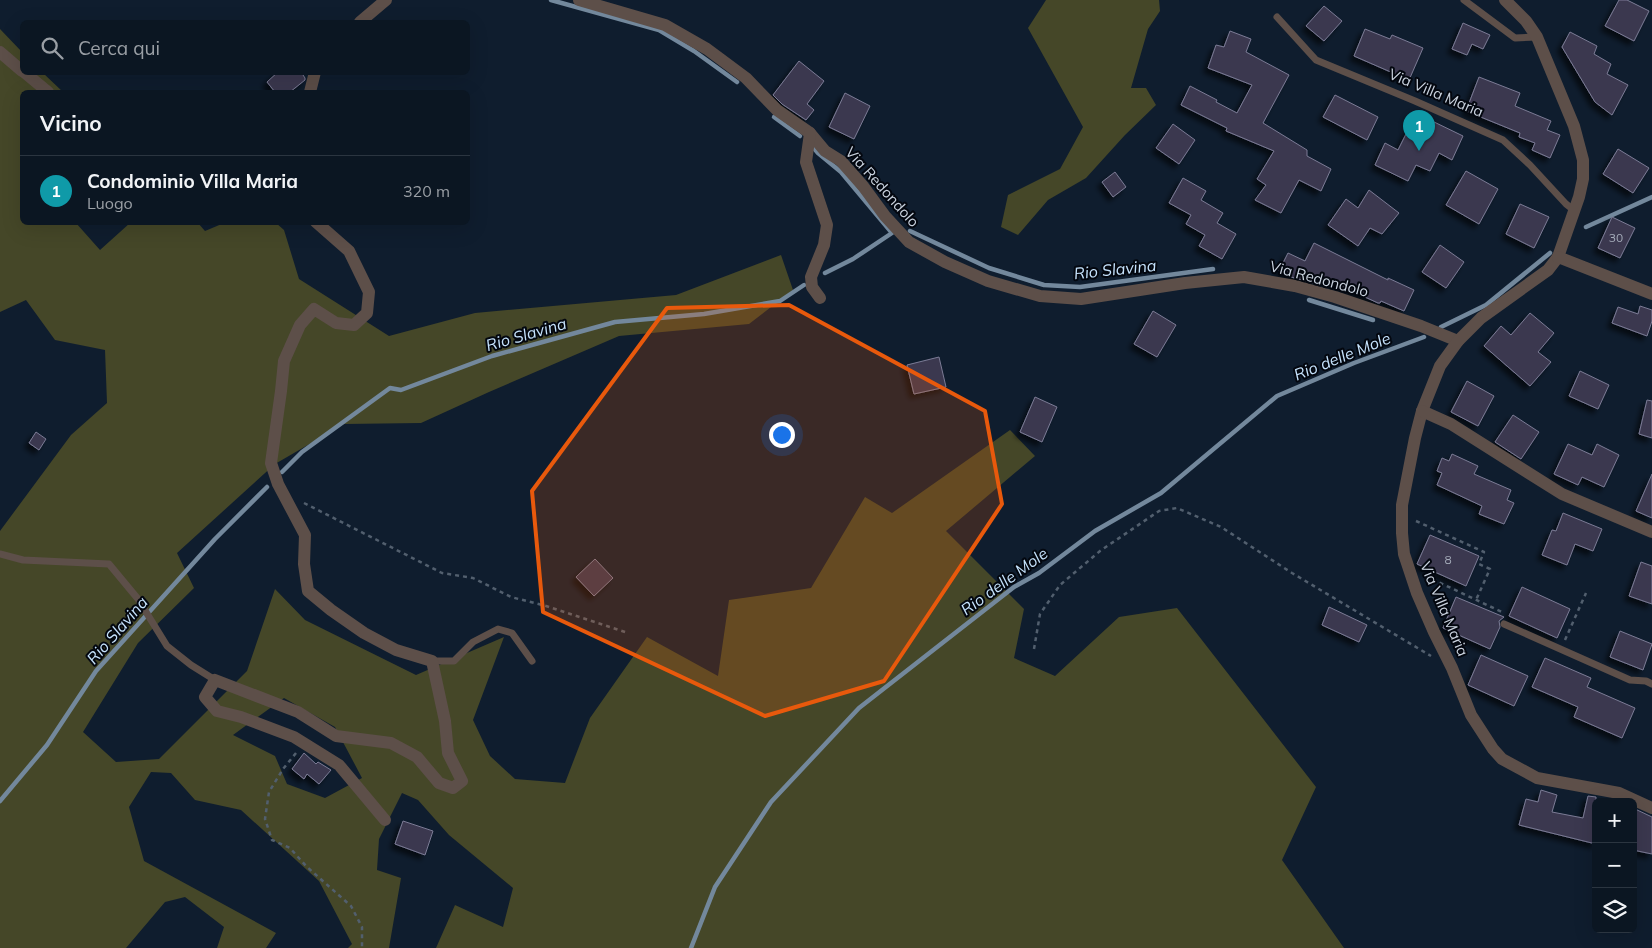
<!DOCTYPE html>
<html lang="it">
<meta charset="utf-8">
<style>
:root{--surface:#0b1622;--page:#141f2a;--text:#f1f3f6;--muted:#9a9fa5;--line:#2b3540;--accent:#d93025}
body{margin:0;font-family:Mulish,sans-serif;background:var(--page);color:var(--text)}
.controls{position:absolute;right:15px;bottom:15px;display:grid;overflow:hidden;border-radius:8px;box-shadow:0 5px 20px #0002}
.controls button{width:45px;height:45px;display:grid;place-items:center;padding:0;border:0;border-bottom:1px solid var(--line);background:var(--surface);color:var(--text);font:25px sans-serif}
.you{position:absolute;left:781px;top:434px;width:18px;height:18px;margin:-12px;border:4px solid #fff;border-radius:50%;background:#1a73e8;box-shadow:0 0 0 8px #1a73e833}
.badge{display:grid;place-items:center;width:32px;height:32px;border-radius:50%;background:var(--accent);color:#fff;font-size:16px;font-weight:700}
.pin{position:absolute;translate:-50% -41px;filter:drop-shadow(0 1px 2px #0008)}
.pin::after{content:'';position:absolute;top:26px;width:18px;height:15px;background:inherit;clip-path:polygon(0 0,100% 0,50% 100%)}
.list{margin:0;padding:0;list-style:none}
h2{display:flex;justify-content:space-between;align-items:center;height:65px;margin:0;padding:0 20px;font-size:21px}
h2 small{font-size:16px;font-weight:400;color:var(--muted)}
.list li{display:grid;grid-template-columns:32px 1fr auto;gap:15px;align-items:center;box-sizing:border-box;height:70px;padding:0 20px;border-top:1px solid var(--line)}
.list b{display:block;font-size:19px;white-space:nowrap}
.list p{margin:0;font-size:16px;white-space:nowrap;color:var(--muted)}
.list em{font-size:16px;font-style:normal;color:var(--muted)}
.icon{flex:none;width:28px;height:28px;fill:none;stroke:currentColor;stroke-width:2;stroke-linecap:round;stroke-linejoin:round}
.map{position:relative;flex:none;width:1652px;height:948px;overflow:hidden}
.search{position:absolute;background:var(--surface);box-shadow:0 5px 20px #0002;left:20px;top:20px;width:450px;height:55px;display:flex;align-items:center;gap:12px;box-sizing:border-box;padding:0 18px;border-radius:8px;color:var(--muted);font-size:19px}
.panel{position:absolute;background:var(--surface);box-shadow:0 5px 20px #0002;left:20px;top:90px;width:450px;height:135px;border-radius:8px}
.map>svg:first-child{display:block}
.forest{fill:#454728;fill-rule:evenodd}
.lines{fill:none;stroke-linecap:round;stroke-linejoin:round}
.stream{stroke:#73889c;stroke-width:4.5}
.building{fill:#3a3950;stroke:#7c7b95;filter:url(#shadow)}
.path{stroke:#525f6e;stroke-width:2.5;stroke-dasharray:4 4;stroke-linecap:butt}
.lane{stroke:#5d4f49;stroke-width:7}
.street{stroke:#5d4f49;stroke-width:12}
.marked{fill:#e8590c;fill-opacity:0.2;stroke:#e8590c;stroke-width:4;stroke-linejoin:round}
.labels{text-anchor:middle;stroke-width:4;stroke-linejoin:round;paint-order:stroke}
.number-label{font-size:12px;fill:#a5acba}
.street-label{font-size:15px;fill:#c9d2de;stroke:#03070f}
.water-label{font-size:16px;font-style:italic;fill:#c6e3fd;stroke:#03070f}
</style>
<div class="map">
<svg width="1652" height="948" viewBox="0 0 1652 948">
<defs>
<filter id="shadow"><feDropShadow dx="-4.5" dy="4.5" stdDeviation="2.5" flood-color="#0009"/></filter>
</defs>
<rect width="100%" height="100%" fill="#0f1d2e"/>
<g class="forest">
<path d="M 1046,0 L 1159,0 L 1160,11 L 1148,29 L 1131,88 L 1146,88 L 1156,105 L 1125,135 L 1086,178 L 1048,200 L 1018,235 L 1001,227 L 1008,195 L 1060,169 L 1083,127 L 1028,28 Z"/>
<path d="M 0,29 L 22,52 L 22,72 L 43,73 L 63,92 L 22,92 L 22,222 L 76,223 L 100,250 L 130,223 L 198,223 L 205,231 L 224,223 L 276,223 L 284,230 L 299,279 L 389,336 L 475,313 L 676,295 L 781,255 L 793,290 L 749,324 L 619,336 L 489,392 L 421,423 L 344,424 L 275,464 L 177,553 L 194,588 L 138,643 L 83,732 L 116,762 L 159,759 L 247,671 L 275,589 L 305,620 L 416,675 L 504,637 L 473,720 L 490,756 L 515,779 L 565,783 L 590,718 L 647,637 L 718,676 L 729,600 L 811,588 L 865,497 L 892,513 L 1010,430 L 1035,456 L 946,531 L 1024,609 L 1014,658 L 1055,676 L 1119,617 L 1177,608 L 1316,787 L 1282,860 L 1344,948 L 436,948 L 455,905 L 503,927 L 513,888 L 449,835 L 418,800 L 402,793 L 379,839 L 377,870 L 401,878 L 389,948 L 348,948 L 352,944 L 319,881 L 241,810 L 195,800 L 171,773 L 151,772 L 129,807 L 144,861 L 276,933 L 266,948 L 217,948 L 224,927 L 185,897 L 165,902 L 126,948 L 0,948 L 0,531 L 71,435 L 107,403 L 105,350 L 55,340 L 26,300 L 0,312 ZM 284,698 L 335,727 L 362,778 L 325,798 L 287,784 L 275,756 L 233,735 Z"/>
</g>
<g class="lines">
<g class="stream">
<path d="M 551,0 L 659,30 L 694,51 L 737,82"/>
<path d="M 774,117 L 800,136"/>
<path d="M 813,147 L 818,153 L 841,172 L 892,233 L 853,259 L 825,273"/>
<path d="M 1586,227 L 1652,197"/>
<path d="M 910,231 L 989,268 L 1044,285 L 1080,287 L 1213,269"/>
<path d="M 1309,300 L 1373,320"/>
<path d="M 1441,327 L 1486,305 L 1550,253"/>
<path d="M 282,472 L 302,452 L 390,388 L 401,390 L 492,356 L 615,322 L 704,314 L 780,301 L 804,285"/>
<path d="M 0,801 L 47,745 L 96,671 L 215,539 L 267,487"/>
<path d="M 691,948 L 715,887 L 771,802 L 859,708 L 1014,587 L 1039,573 L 1095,531 L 1161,493 L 1277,396 L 1354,363 L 1424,337"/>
</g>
</g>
<g class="building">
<path d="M 1619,0 L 1627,0 L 1649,11 L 1634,41 L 1605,26 Z"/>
<path d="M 1324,6 L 1342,21 L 1324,41 L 1306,26 Z"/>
<path d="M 1463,23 L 1490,35 L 1483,49 L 1472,44 L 1467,55 L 1452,49 Z"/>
<path d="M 1365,29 L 1390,39 L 1392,35 L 1423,48 L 1409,80 L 1354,56 Z"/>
<path d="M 1230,31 L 1251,39 L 1246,52 L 1289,75 L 1263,123 L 1307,150 L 1307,156 L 1331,169 L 1321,191 L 1299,180 L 1281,213 L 1255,200 L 1266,185 L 1257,179 L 1274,151 L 1226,131 L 1227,128 L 1181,105 L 1190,86 L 1217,100 L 1216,102 L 1237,113 L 1252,85 L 1208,68 L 1216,45 L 1224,47 Z"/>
<path d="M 1570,32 L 1597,46 L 1594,54 L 1611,64 L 1607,74 L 1628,85 L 1612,115 L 1595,102 L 1562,47 Z"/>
<path d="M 799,61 L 824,81 L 807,104 L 814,110 L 806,120 L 782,104 L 773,95 Z"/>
<path d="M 278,72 L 301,72 L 305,78 L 305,80 L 290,92 L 275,92 L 267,82 Z"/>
<path d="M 1479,77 L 1520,93 L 1515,106 L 1551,121 L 1547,130 L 1560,135 L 1550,158 L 1532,150 L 1535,143 L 1519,137 L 1520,133 L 1466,111 Z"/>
<path d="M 845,93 L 870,106 L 854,139 L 829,127 Z"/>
<path d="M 1335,95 L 1378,117 L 1367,140 L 1323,117 Z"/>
<path d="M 1430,120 L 1463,136 L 1452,160 L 1439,153 L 1430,171 L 1416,165 L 1408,181 L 1375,165 L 1385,143 L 1398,150 L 1408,130 L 1422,137 Z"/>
<path d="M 1173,124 L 1195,140 L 1179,164 L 1156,148 Z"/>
<path d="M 1618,149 L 1649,168 L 1633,193 L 1603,174 Z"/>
<path d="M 1466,171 L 1498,189 L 1479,224 L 1446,205 Z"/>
<path d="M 1115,172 L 1126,187 L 1113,197 L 1102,182 Z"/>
<path d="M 1183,178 L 1206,191 L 1201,200 L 1223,213 L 1217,223 L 1236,234 L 1222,259 L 1199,246 L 1205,235 L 1186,224 L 1191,215 L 1169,203 Z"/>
<path d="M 1369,190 L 1399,213 L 1382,234 L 1370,228 L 1358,246 L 1328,225 L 1346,199 L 1358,208 Z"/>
<path d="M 1520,204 L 1549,217 L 1534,248 L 1506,234 Z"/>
<path d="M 1612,217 L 1635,228 L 1620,258 L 1598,248 Z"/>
<path d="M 1314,243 L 1388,280 L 1388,278 L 1414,290 L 1404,311 L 1381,301 L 1380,303 L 1378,303 L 1317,275 L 1314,283 L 1291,277 L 1279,271 L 1288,253 L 1305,261 Z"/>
<path d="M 1440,245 L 1464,262 L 1446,288 L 1422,272 Z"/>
<path d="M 1640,306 L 1652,310 L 1652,321 L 1647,336 L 1612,323 L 1618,307 L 1638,314 Z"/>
<path d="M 1153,311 L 1176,325 L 1157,357 L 1134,344 Z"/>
<path d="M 1530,313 L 1554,333 L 1538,352 L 1551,362 L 1530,386 L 1484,346 L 1501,326 L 1511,335 Z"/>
<path d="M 939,357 L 946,387 L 914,394 L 907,365 Z"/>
<path d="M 1580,371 L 1609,385 L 1598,409 L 1569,396 Z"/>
<path d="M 1467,381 L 1494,396 L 1478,426 L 1451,412 Z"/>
<path d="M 1035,397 L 1057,407 L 1042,442 L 1020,432 Z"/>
<path d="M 1647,400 L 1652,401 L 1652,438 L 1639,434 Z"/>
<path d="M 1513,415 L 1539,432 L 1521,459 L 1495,442 Z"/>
<path d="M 36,432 L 46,439 L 39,450 L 29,443 Z"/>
<path d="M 1568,444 L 1592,455 L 1597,444 L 1619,455 L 1604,487 L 1582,477 L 1578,485 L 1554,474 Z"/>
<path d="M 1452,454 L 1478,466 L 1474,474 L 1511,490 L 1507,500 L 1514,503 L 1504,524 L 1479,514 L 1482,506 L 1437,485 L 1442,473 L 1437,471 L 1442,458 L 1449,461 Z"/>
<path d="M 1652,474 L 1652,518 L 1636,511 Z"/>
<path d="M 1563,513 L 1602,529 L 1593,551 L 1575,544 L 1567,565 L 1542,555 L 1552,530 L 1556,531 Z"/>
<path d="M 1430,535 L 1479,556 L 1466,586 L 1417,564 Z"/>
<path d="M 595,559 L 613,578 L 594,596 L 576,577 Z"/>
<path d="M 1641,562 L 1652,566 L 1652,604 L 1629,596 Z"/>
<path d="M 1522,587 L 1570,609 L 1557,638 L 1509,616 Z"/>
<path d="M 1456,597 L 1504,617 L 1499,621 L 1500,627 L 1490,649 L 1443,628 Z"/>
<path d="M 1329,607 L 1367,625 L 1359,642 L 1322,625 Z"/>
<path d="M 1620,631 L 1652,644 L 1643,670 L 1610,657 Z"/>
<path d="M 1481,655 L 1528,676 L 1514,706 L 1468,685 Z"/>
<path d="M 1545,658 L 1591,678 L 1587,687 L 1635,708 L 1622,738 L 1574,717 L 1578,707 L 1532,687 Z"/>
<path d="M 304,753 L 316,764 L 318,762 L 331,770 L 319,784 L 307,774 L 304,779 L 292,769 Z"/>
<path d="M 1541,790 L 1557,795 L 1552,812 L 1583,818 L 1588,796 L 1596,797 L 1596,844 L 1519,825 L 1526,799 L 1538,802 Z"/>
<path d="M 1633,808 L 1652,817 L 1652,854 L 1633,850 Z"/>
<path d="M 403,821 L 433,831 L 425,855 L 395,844 Z"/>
</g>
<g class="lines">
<g class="path">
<path d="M 304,503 L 442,573 L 473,578 L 511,597 L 546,606 L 628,633"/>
<path d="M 1416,521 L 1484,552 L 1479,564 L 1490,569 L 1476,600"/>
<path d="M 1427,582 L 1432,584 L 1434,580 L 1504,613"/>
<path d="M 1565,640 L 1586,593"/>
<path d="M 1034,649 L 1040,614 L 1060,585 L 1100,551 L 1159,511 L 1177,508 L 1221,527 L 1292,573 L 1431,656"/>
<path d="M 296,753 L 283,769 L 269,792 L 265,819 L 272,840 L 290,848 L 306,866 L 351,906 L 362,927 L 362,948"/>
</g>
<g class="lane">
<path d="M 1464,0 L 1515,38 L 1537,37"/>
<path d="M 1277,17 L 1316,60 L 1415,101 L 1503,140 L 1530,165 L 1566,204 L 1575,211"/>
<path d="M 0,554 L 23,560 L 109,564 L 138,599 L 167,646 L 191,665 L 215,680"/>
<path d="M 1504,624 L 1630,680 L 1646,681 L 1652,684"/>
<path d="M 432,661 L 454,661 L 473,642 L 498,629 L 512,633 L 532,661"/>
</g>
<g class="street">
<path d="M 579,0 L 665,25 L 707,49 L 746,78 L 777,110 L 810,133 L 825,151 L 841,161 L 863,186 L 885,216 L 909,242 L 945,262 L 988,281 L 1040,296 L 1081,299 L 1185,283 L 1244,277 L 1295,286 L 1335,297 L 1421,326 L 1458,341"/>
<path d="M 1505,0 L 1526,21 L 1537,37 L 1574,126 L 1583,160 L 1583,179 L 1579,197 L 1558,257 L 1548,270 L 1481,318 L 1458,341 L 1440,366 L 1422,411 L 1415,438 L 1402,505 L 1402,533 L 1404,554 L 1417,593 L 1434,632 L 1452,668 L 1471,715 L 1493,749 L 1502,759 L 1537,778 L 1619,793 L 1652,808"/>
<path d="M 360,22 L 386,0"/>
<path d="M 0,52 L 22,71"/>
<path d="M 24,72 L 48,92"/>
<path d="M 310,92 L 315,72"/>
<path d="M 810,133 L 806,162 L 827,225 L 824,245 L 811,277 L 812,287 L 820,298"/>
<path d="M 316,222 L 349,251 L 369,292 L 367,313 L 354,325 L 336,323 L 314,309 L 300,325 L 284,361 L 281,391 L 271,463 L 278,484 L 305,535 L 304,564 L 308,591 L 331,610 L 364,633 L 396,650 L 432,661 L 445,721 L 448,753 L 462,781 L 453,788 L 439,783 L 417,757 L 391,743 L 336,736 L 298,712 L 215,680 L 205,697 L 217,711 L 241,717 L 294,737 L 339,765 L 385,820"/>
<path d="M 1558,257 L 1652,294"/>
<path d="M 1422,411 L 1451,424 L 1562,494 L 1652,532"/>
</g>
</g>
<path class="marked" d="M 789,305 L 985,411 L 1002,504 L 884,681 L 765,716 L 543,612 L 532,491 L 667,308 Z"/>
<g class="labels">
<g class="number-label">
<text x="1616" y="242">30</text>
<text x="1448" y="564">8</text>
</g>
<g class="street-label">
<text transform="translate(1436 93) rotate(23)" y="5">Via Villa Maria</text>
<text transform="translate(882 187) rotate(48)" y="5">Via Redondolo</text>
<text transform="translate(1319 279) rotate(15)" y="5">Via Redondolo</text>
<text transform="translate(1444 609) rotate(67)" y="5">Via Villa Maria</text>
</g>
<g class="water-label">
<text transform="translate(1115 269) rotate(-6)" y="6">Rio Slavina</text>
<text transform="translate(526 334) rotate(-16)" y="6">Rio Slavina</text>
<text transform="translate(1342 356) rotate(-22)" y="6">Rio delle Mole</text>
<text transform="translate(1004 581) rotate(-36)" y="6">Rio delle Mole</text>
<text transform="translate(117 630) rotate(-49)" y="6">Rio Slavina</text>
</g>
</g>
</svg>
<div class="controls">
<button>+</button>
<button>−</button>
<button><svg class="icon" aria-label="layers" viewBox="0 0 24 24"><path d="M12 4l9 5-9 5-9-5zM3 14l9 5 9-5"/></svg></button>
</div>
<div class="you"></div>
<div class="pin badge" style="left:1419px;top:151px;background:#0f9aa8">1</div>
<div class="search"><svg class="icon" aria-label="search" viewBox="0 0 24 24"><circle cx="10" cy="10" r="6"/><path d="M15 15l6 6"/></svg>Cerca qui</div>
<section class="panel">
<h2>Vicino<small></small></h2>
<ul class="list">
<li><span class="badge" style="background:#0f9aa8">1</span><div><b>Condominio Villa Maria</b><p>Luogo</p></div><em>320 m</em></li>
</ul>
</section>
</div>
